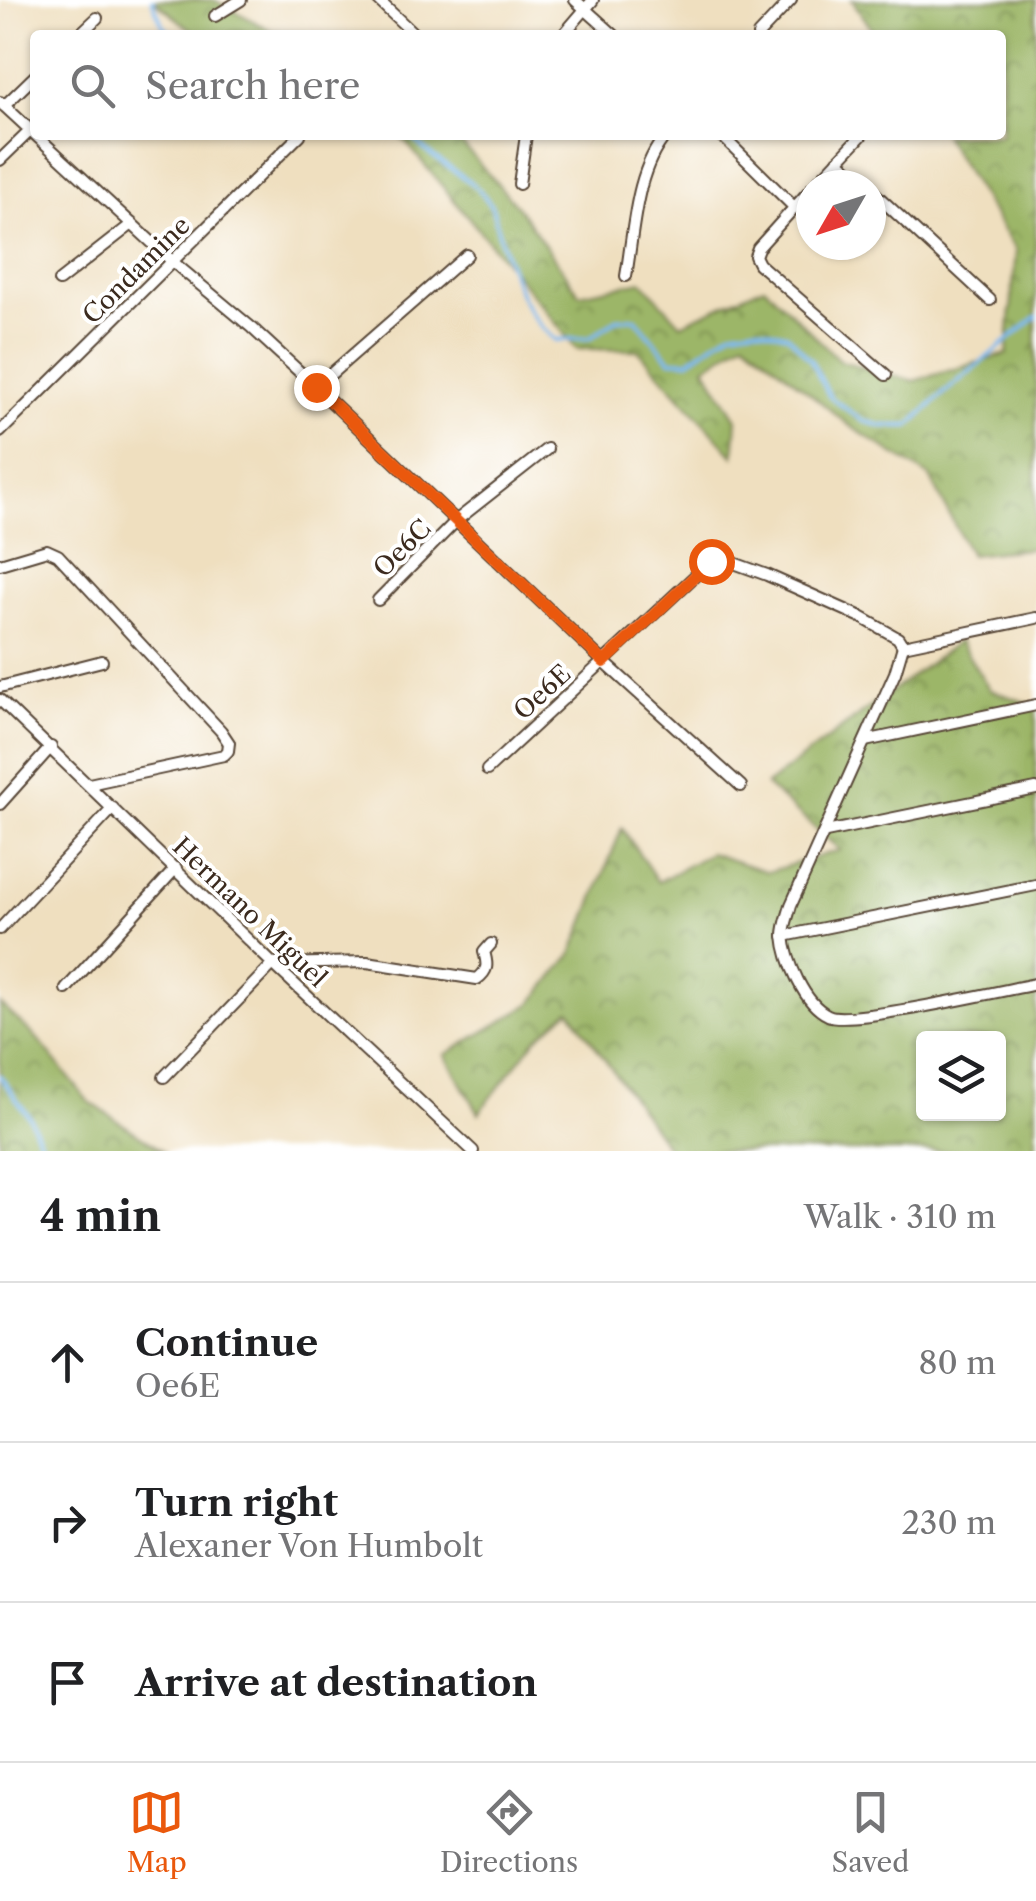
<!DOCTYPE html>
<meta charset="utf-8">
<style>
:root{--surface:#fff;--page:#f2f2f2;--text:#202124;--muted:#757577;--line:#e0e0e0;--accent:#ea580c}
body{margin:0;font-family:"Libre Caslon Text",serif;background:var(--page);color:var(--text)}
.controls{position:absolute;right:30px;bottom:30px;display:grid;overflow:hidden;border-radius:10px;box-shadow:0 2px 8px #0004}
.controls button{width:90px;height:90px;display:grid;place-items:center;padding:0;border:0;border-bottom:2px solid var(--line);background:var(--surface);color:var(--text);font:50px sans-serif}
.compass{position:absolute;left:796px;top:170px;width:90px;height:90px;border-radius:50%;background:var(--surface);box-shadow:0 2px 8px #0004;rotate:231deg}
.stop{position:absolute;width:30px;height:30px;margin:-22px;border:8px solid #ea580c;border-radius:50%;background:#fff}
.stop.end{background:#ea580c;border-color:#fff;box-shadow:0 2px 10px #0008}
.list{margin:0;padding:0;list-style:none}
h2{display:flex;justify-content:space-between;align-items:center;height:130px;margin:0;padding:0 40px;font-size:42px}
h2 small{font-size:32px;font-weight:400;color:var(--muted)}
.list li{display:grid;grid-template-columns:65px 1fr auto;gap:30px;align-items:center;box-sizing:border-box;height:160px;padding:0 40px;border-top:2px solid var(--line)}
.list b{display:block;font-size:38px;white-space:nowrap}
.list p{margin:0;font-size:32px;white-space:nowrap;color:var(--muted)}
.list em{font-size:32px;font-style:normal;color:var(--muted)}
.icon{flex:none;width:55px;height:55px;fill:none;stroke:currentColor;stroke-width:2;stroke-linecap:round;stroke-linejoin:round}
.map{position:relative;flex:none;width:1036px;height:1151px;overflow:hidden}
.search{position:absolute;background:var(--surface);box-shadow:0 2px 8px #0004;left:30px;right:30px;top:30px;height:110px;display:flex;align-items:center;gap:25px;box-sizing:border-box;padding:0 35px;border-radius:10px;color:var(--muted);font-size:38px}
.sheet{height:610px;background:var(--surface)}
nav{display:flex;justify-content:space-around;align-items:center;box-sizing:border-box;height:140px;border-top:2px solid var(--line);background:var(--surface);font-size:28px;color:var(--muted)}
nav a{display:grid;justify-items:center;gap:5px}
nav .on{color:var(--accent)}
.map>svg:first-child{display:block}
.forest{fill:url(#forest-crowns);stroke:#6c7042;stroke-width:2.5;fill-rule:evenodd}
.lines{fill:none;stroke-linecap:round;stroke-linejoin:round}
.stream{stroke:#7ebaf0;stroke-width:4}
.street-casing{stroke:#564536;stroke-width:14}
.street{stroke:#fff;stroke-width:10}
.route{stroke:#ea580c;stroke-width:12}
.labels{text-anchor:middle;stroke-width:8;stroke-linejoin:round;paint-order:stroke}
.street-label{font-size:25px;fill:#3b2a1e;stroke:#fff}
</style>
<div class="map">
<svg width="1036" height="1151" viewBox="0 0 1036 1151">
<defs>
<pattern id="forest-crowns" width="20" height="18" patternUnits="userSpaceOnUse" patternTransform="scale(2.5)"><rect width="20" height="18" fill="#9cb667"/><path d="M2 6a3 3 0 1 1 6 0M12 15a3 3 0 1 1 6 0" fill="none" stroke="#809454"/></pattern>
</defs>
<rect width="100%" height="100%" fill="#fff"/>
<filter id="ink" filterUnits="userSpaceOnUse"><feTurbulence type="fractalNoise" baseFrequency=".01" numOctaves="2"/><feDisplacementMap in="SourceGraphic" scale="20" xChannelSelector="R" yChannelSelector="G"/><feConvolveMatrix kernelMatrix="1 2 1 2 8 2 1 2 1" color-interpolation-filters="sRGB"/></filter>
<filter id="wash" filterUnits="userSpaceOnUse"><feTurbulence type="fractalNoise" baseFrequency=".0048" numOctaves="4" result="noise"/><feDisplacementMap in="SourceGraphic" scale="40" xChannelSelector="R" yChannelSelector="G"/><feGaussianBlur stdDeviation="2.25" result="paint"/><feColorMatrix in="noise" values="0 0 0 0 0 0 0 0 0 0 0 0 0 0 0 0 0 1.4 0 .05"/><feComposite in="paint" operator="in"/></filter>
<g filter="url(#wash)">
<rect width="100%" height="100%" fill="#efdfbf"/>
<g class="forest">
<path d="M 153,0 L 214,0 L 272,31 L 306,35 L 198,35 Z"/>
<path d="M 852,0 L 1036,0 L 1036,548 L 970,555 L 930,477 L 850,426 L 745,340 L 705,367 L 737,419 L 734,456 L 638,350 L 576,349 C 521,278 462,211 405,141 L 397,135 L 454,135 L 517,206 L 580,294 L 642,281 L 681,324 L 764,286 L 840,361 L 914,381 L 1007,354 L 1016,251 L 943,135 L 1001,135 L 1001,35 L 876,35 Z"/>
<path d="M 959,641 L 990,690 L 1036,706 L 1036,1151 L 670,1151 L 570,1010 L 536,1039 L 479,1113 L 445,1055 L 531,1004 L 572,954 L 622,828 L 658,882 L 710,853 L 768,872 L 840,850 L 766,785 ZM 924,1038 L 998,1038 L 998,1114 L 924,1114 Z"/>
<path d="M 0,1004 L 37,1038 L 88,1101 L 163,1151 L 0,1151 Z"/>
</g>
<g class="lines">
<g class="stream">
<path d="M 152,0 L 163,26 L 173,35"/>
<path d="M 411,135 C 433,165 475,174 492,208 C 495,215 496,224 498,231 C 511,270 522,315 556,340 L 590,338 L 617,319 L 635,318 L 670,360 L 688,361 L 731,331 L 756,327 L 788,335 L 810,359 L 830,397 L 863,421 L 883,426 L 909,426 L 944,393 L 1036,317"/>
<path d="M 0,1076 L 30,1118 L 44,1151"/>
</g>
</g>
</g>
<g filter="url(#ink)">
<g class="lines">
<g class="street-casing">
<g id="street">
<path d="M 378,0 L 415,35"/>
<path d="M 575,0 L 614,35"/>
<path d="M 215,16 L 241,0"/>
<path d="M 79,35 L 97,18"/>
<path d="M 563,35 L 593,0"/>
<path d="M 758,35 L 791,0"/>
<path d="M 0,102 L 173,262 L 252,328 L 316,387 L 604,662 L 741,786"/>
<path d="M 4,106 L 35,76"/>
<path d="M 721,135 L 794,207"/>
<path d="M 0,160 L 30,131"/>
<path d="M 838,160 L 866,185"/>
<path d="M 519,184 L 526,135"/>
<path d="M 815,185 L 862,135"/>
<path d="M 811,189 L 758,248 L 755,256 L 759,264 L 886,375"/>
<path d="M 871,190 L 990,300"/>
<path d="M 626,276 C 634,230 635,171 666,135"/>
<path d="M 59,281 L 132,224"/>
<path d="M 316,387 L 467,255"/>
<path d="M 0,432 L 300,135"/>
<path d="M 0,564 L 47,550 L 58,555 L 221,731 L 229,743 L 228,751 L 224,755 L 89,784"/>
<path d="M 378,600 L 457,520 L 547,449"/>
<path d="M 903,646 L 895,673 L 791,905 C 789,914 784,925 784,935 C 786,960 804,1004 828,1015 C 848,1026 1004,990 1036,984"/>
<path d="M 903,646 L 1036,618"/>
<path d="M 0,687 L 102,661"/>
<path d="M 0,700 L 273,964 L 473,1151"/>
<path d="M 865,741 L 1036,705"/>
<path d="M 487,770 L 711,561 L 720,558 L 767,575 L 859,616 L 898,638 L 903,646"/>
<path d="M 0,804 L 51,747"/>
<path d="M 826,832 L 1036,789"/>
<path d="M 0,929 L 113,808"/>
<path d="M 784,936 L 1036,885"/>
<path d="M 66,989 L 176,868"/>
<path d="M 164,1077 L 273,964 L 367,962 L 477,979 C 488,971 488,965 484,952 L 491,944"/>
</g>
</g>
<use href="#street" class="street"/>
</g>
</g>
<g class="lines" filter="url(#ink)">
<path class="route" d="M 316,387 L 604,662 L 711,561"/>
</g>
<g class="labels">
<g class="street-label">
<text transform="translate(136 270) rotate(-45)" y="9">Condamine</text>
<text transform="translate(402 548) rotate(-45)" y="9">Oe6C</text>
<text transform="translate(542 692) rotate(-43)" y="9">Oe6E</text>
<text transform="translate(250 912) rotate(44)" y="9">Hermano Miguel</text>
</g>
</g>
</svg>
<div class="controls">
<button><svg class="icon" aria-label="layers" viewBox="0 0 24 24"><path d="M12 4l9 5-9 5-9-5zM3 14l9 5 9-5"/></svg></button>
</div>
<svg class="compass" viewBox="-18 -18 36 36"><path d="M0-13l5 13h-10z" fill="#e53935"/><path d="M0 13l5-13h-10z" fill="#757577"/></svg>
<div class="stop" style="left:711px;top:561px"></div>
<div class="stop end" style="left:316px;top:387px"></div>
<div class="search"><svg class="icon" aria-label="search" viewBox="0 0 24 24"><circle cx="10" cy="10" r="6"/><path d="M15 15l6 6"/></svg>Search here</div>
</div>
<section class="sheet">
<h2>4 min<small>Walk · 310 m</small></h2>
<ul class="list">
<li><svg class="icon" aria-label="ahead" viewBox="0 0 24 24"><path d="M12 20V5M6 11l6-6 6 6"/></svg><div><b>Continue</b><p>Oe6E</p></div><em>80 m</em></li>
<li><svg class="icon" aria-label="right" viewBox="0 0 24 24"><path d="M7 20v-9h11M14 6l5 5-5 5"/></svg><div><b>Turn right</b><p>Alexaner Von Humbolt</p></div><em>230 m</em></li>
<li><svg class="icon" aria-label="arrive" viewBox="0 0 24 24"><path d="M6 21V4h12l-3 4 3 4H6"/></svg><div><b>Arrive at destination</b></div></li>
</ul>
</section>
<nav>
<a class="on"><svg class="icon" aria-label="map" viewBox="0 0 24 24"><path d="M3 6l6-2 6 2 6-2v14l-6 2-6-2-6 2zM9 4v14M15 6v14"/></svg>Map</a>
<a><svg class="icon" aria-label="directions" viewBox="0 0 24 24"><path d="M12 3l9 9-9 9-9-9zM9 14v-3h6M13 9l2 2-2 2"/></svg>Directions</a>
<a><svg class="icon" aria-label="saved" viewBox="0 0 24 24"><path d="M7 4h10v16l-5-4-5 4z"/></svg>Saved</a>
</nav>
